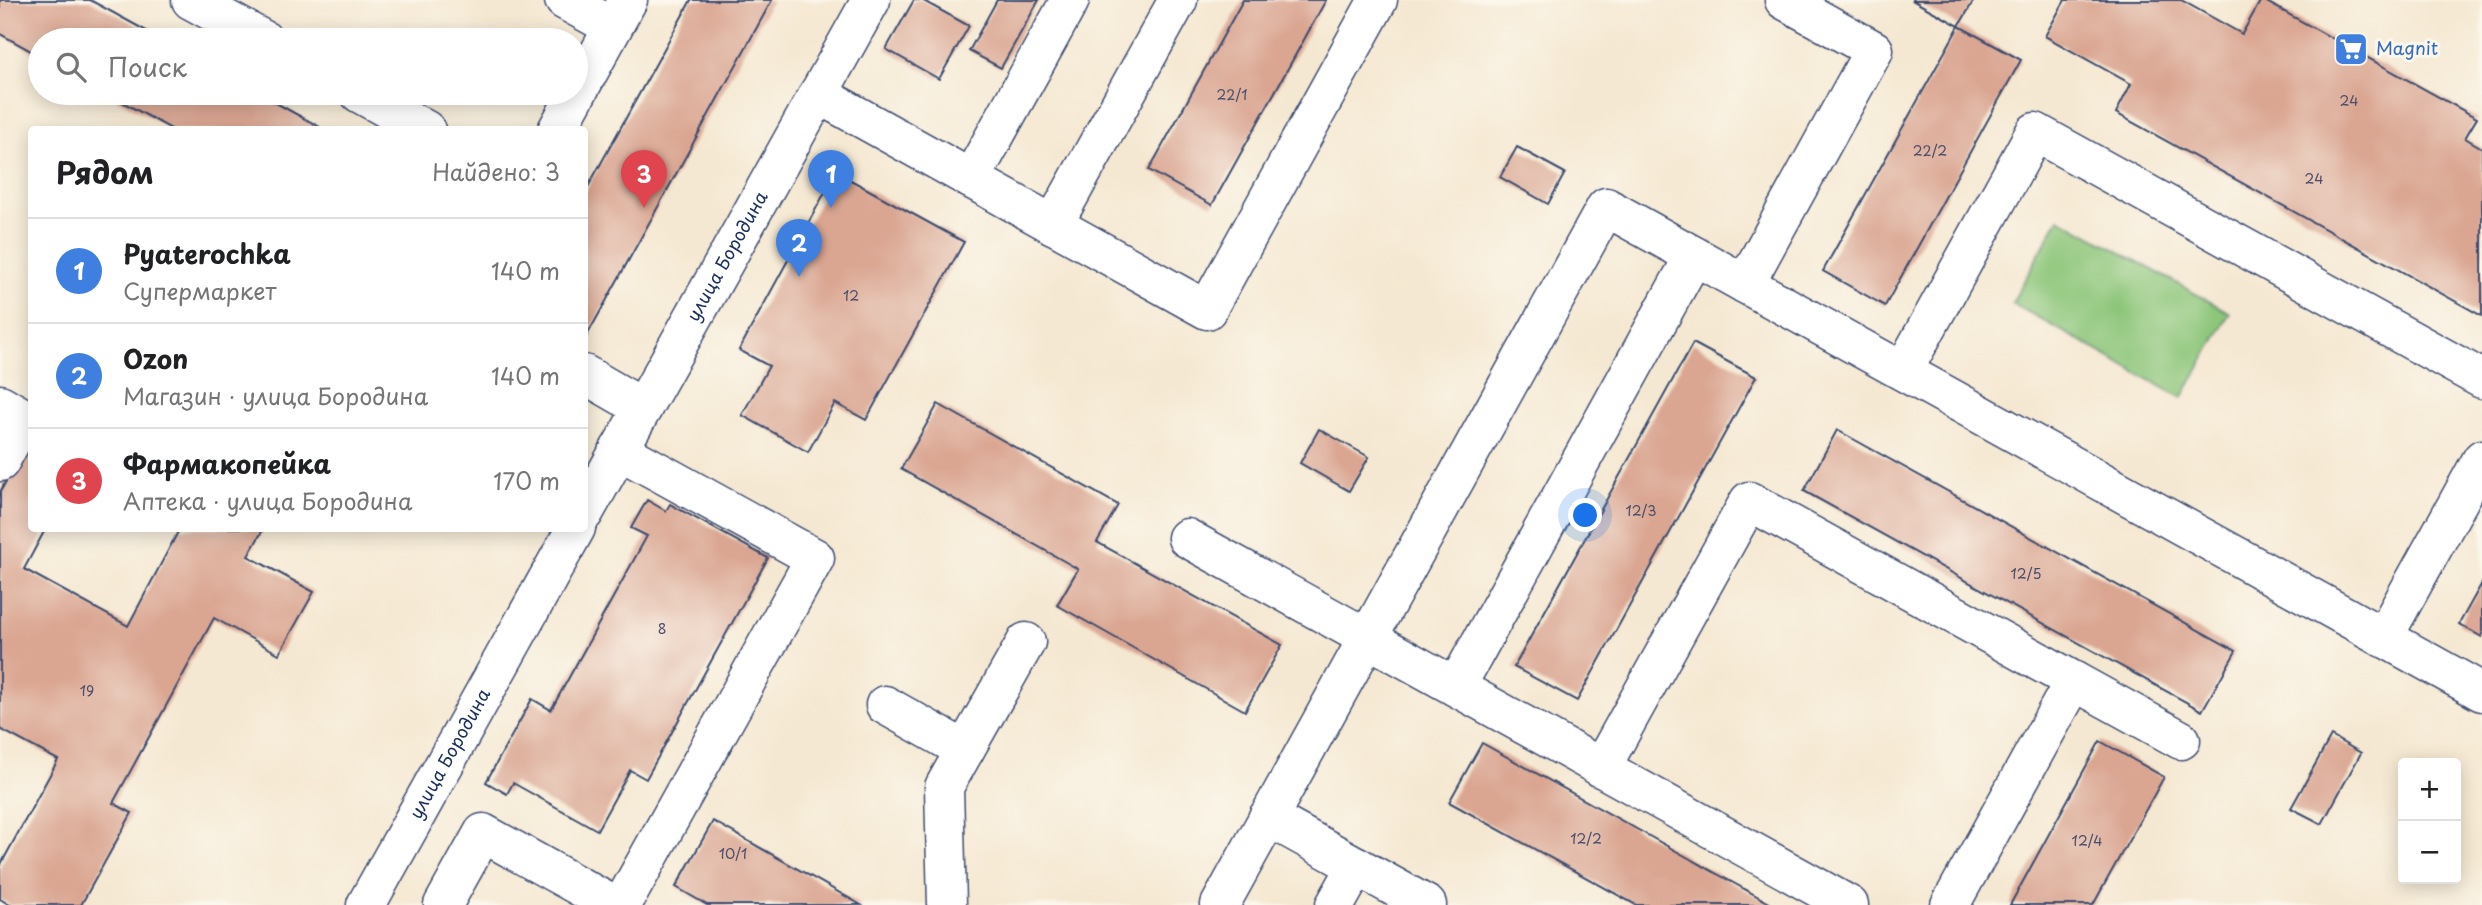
<!DOCTYPE html>
<html lang="ru">
<meta charset="utf-8">
<style>
:root{--surface:#fff;--page:#f6f6f6;--text:#202124;--muted:#757577;--line:#e0e0e0;--accent:#b45309}
body{margin:0;font-family:"Playpen Sans",sans-serif;background:var(--page);color:var(--text)}
.controls{position:absolute;right:21px;bottom:21px;display:grid;overflow:hidden;border-radius:7px;box-shadow:0 4px 18px #0003}
.controls button{width:63px;height:63px;display:grid;place-items:center;padding:0;border:0;border-bottom:2px solid var(--line);background:var(--surface);color:var(--text);font:35px sans-serif}
.you{position:absolute;left:1586px;top:516px;width:24px;height:24px;margin:-18px;border:5px solid #fff;border-radius:50%;background:#1a73e8;box-shadow:0 0 0 10px #1a73e833}
.badge{display:grid;place-items:center;width:46px;height:46px;border-radius:50%;background:var(--accent);color:#fff;font-size:23px;font-weight:700}
.pin{position:absolute;translate:-50% -58px;filter:drop-shadow(0 2px 4px #0008)}
.pin::after{content:'';position:absolute;top:37px;width:24px;height:21px;background:inherit;clip-path:polygon(0 0,100% 0,50% 100%)}
.list{margin:0;padding:0;list-style:none}
h2{display:flex;justify-content:space-between;align-items:center;height:91px;margin:0;padding:0 28px;font-size:30px}
h2 small{font-size:23px;font-weight:400;color:var(--muted)}
.list li{display:grid;grid-template-columns:46px 1fr auto;gap:21px;align-items:center;box-sizing:border-box;height:105px;padding:0 28px;border-top:2px solid var(--line)}
.list b{display:block;font-size:26px;white-space:nowrap}
.list p{margin:0;font-size:23px;white-space:nowrap;color:var(--muted)}
.list em{font-size:23px;font-style:normal;color:var(--muted)}
.icon{flex:none;width:38px;height:38px;fill:none;stroke:currentColor;stroke-width:2;stroke-linecap:round;stroke-linejoin:round}
.map{position:relative;flex:none;width:2482px;height:905px;overflow:hidden}
.search{position:absolute;background:var(--surface);box-shadow:0 4px 18px #0003;left:28px;top:28px;width:560px;height:77px;display:flex;align-items:center;gap:18px;box-sizing:border-box;padding:0 24px;border-radius:38px;color:var(--muted);font-size:26px}
.panel{position:absolute;background:var(--surface);box-shadow:0 4px 18px #0003;left:28px;top:126px;width:560px;height:406px;border-radius:7px}
.map>svg:first-child{display:block}
.green{fill:#8dc67a;stroke:#547a6c;stroke-width:2}
.building{fill:#daa692}
.lines{fill:none;stroke-linecap:round;stroke-linejoin:round}
.minor-casing{stroke:#3c4b6f;stroke-width:41}
.minor{stroke:#fff;stroke-width:38}
.labels{text-anchor:middle;stroke-width:6;stroke-linejoin:round;paint-order:stroke}
.number-label{font-size:14px;fill:#4b4d6b}
.shop-label{font-size:18px;fill:#366cbe;stroke:#fbf7ec;text-anchor:start}
.street-label{font-size:18px;fill:#1b2f5e;stroke:#fbf7ec}
</style>
<div class="map">
<svg width="2482" height="905" viewBox="0 0 2482 905">
<rect width="100%" height="100%" fill="#fbf7ec"/>
<filter id="ink" filterUnits="userSpaceOnUse"><feTurbulence type="fractalNoise" baseFrequency=".0143" numOctaves="2"/><feDisplacementMap in="SourceGraphic" scale="14" xChannelSelector="R" yChannelSelector="G"/><feConvolveMatrix kernelMatrix="1 2 1 2 8 2 1 2 1" color-interpolation-filters="sRGB"/></filter>
<filter id="wash" filterUnits="userSpaceOnUse"><feTurbulence type="fractalNoise" baseFrequency=".00686" numOctaves="4" result="noise"/><feDisplacementMap in="SourceGraphic" scale="28" xChannelSelector="R" yChannelSelector="G"/><feGaussianBlur stdDeviation="1.57" result="paint"/><feColorMatrix in="noise" values="0 0 0 0 0 0 0 0 0 0 0 0 0 0 0 0 0 1.4 0 .05"/><feComposite in="paint" operator="in"/></filter>
<g filter="url(#wash)">
<rect width="100%" height="100%" fill="#f5e8d2"/>
<path class="green" d="M 2059,218 L 2230,313 L 2182,398 L 2012,303 Z"/>
<g id="blocks">
<g class="building">
<path d="M 0,0 L 90,0 L 163,40 L 40,40 L 40,56 L 0,34 Z"/>
<path d="M 691,0 L 772,0 L 584,341 L 584,194 Z"/>
<path d="M 914,0 L 922,0 L 969,26 L 939,79 L 886,49 Z"/>
<path d="M 997,0 L 1039,0 L 1001,68 L 969,51 Z"/>
<path d="M 1243,0 L 1326,0 L 1212,205 L 1149,170 Z"/>
<path d="M 1912,0 L 1974,0 L 1959,26 Z"/>
<path d="M 2065,0 L 2181,0 L 2242,34 L 2261,0 L 2263,0 L 2477,118 L 2465,138 L 2482,148 L 2482,316 L 2116,113 L 2131,84 L 2045,36 Z"/>
<path d="M 1959,26 L 2021,60 L 1885,306 L 1823,271 Z"/>
<path d="M 106,93 L 258,93 L 325,130 L 173,130 Z"/>
<path d="M 1517,147 L 1565,173 L 1548,204 L 1500,177 Z"/>
<path d="M 836,172 L 964,242 L 866,420 L 835,403 L 808,452 L 742,415 L 769,366 L 739,350 Z"/>
<path d="M 1693,343 L 1756,377 L 1577,701 L 1514,667 Z"/>
<path d="M 938,404 L 1118,505 L 1097,542 L 1282,645 L 1245,711 L 1057,605 L 1078,569 L 901,469 Z"/>
<path d="M 1319,429 L 1369,457 L 1349,491 L 1300,463 Z"/>
<path d="M 1837,430 L 2236,651 L 2202,711 L 1804,491 Z"/>
<path d="M 32,435 L 32,528 L 46,528 L 24,569 L 128,626 L 180,528 L 264,528 L 248,556 L 314,592 L 279,654 L 214,618 L 113,803 L 132,813 L 81,905 L 10,905 L 0,899 L 0,866 L 58,760 L 0,729 L 0,492 Z"/>
<path d="M 647,500 L 666,511 L 670,504 L 768,558 L 646,779 L 630,770 L 597,830 L 513,783 L 507,794 L 486,782 L 532,699 L 551,710 L 647,536 L 631,528 Z"/>
<path d="M 2482,583 L 2482,637 L 2459,624 Z"/>
<path d="M 2331,736 L 2361,753 L 2322,824 L 2291,808 Z"/>
<path d="M 2100,741 L 2164,777 L 2093,905 L 2010,905 Z"/>
<path d="M 1482,743 L 1694,861 L 1773,905 L 1636,905 L 1449,802 Z"/>
<path d="M 713,821 L 861,905 L 707,905 L 676,887 Z"/>
</g>
</g>
</g>
<g filter="url(#ink)">
<use href="#blocks" fill-opacity="0" stroke="#3c4b6f" stroke-width="2"/>
<g class="lines">
<g class="minor-casing">
<g id="minor">
<path d="M 191,0 L 264,40"/>
<path d="M 564,0 L 613,27"/>
<path d="M 359,93 L 426,130"/>
<path d="M 818,94 L 1207,310 L 1378,0"/>
<path d="M 557,130 L 628,0"/>
<path d="M 971,179 L 1070,0"/>
<path d="M 1053,225 L 1178,0"/>
<path d="M 1745,284 L 1874,50 L 1784,0"/>
<path d="M 1903,371 L 2035,132 L 2482,379"/>
<path d="M 584,374 L 643,408"/>
<path d="M 0,404 L 24,418 L 0,462"/>
<path d="M 619,450 L 815,558 L 622,905"/>
<path id="s1" d="M 584,513 L 871,0"/>
<path d="M 1187,538 L 1849,905"/>
<path d="M 2383,638 L 2482,459"/>
<path d="M 2074,681 L 2181,740"/>
<path d="M 1456,687 L 1694,256"/>
<path d="M 885,705 L 965,750"/>
<path d="M 1601,768 L 1749,501 L 2074,681 L 1950,905"/>
<path d="M 1268,817 L 1427,905"/>
<path id="s2" d="M 366,905 L 576,528"/>
<path d="M 443,905 L 483,833 L 613,905"/>
<path d="M 947,905 L 944,787 L 1026,642"/>
<path d="M 1220,905 L 1606,207 L 2482,692"/>
<path d="M 1335,905 L 1357,866"/>
</g>
</g>
<use href="#minor" class="minor"/>
</g>
</g>
<defs>
<g id="supermarket-square" transform="scale(1.75)"><rect x="-9" y="-9" width="18" height="18" rx="4" fill="#3f7fe0" stroke="#fbf7ec"/><path d="M-6-5.5h2.5l.6 2H6L4.5 2H-2.5L-4.4-4H-6ZM-1.5 3.2a1.3 1.3 0 1 0 .1 0ZM3 3.2a1.3 1.3 0 1 0 .1 0Z" fill="#fff"/></g>
</defs>
<g fill-rule="evenodd">
<use href="#supermarket-square" x="2351" y="49"/>
</g>
<g class="labels">
<g class="number-label">
<text x="1232" y="100">22/1</text>
<text x="2349" y="106">24</text>
<text x="1930" y="156">22/2</text>
<text x="2314" y="184">24</text>
<text x="851" y="301">12</text>
<text x="1641" y="516">12/3</text>
<text x="2026" y="579">12/5</text>
<text x="662" y="634">8</text>
<text x="87" y="696">19</text>
<text x="1586" y="844">12/2</text>
<text x="2087" y="846">12/4</text>
<text x="733" y="859">10/1</text>
</g>
<g class="shop-label">
<text x="2376" y="55">Magnit</text>
</g>
<g class="street-label">
<text dy="6" stroke="none"><textPath href="#s1" startOffset="294">улица Бородина</textPath></text>
<text dy="6" stroke="none"><textPath href="#s2" startOffset="173">улица Бородина</textPath></text>
</g>
</g>
</svg>
<div class="controls">
<button>+</button>
<button>−</button>
</div>
<div class="you"></div>
<div class="pin badge" style="left:831px;top:208px;background:#3f7fe0">1</div>
<div class="pin badge" style="left:799px;top:277px;background:#3f7fe0">2</div>
<div class="pin badge" style="left:644px;top:208px;background:#e0444e">3</div>
<div class="search"><svg class="icon" aria-label="search" viewBox="0 0 24 24"><circle cx="10" cy="10" r="6"/><path d="M15 15l6 6"/></svg>Поиск</div>
<section class="panel">
<h2>Рядом<small>Найдено: 3</small></h2>
<ul class="list">
<li><span class="badge" style="background:#3f7fe0">1</span><div><b>Pyaterochka</b><p>Супермаркет</p></div><em>140 m</em></li>
<li><span class="badge" style="background:#3f7fe0">2</span><div><b>Ozon</b><p>Магазин · улица Бородина</p></div><em>140 m</em></li>
<li><span class="badge" style="background:#e0444e">3</span><div><b>Фармакопейка</b><p>Аптека · улица Бородина</p></div><em>170 m</em></li>
</ul>
</section>
</div>
